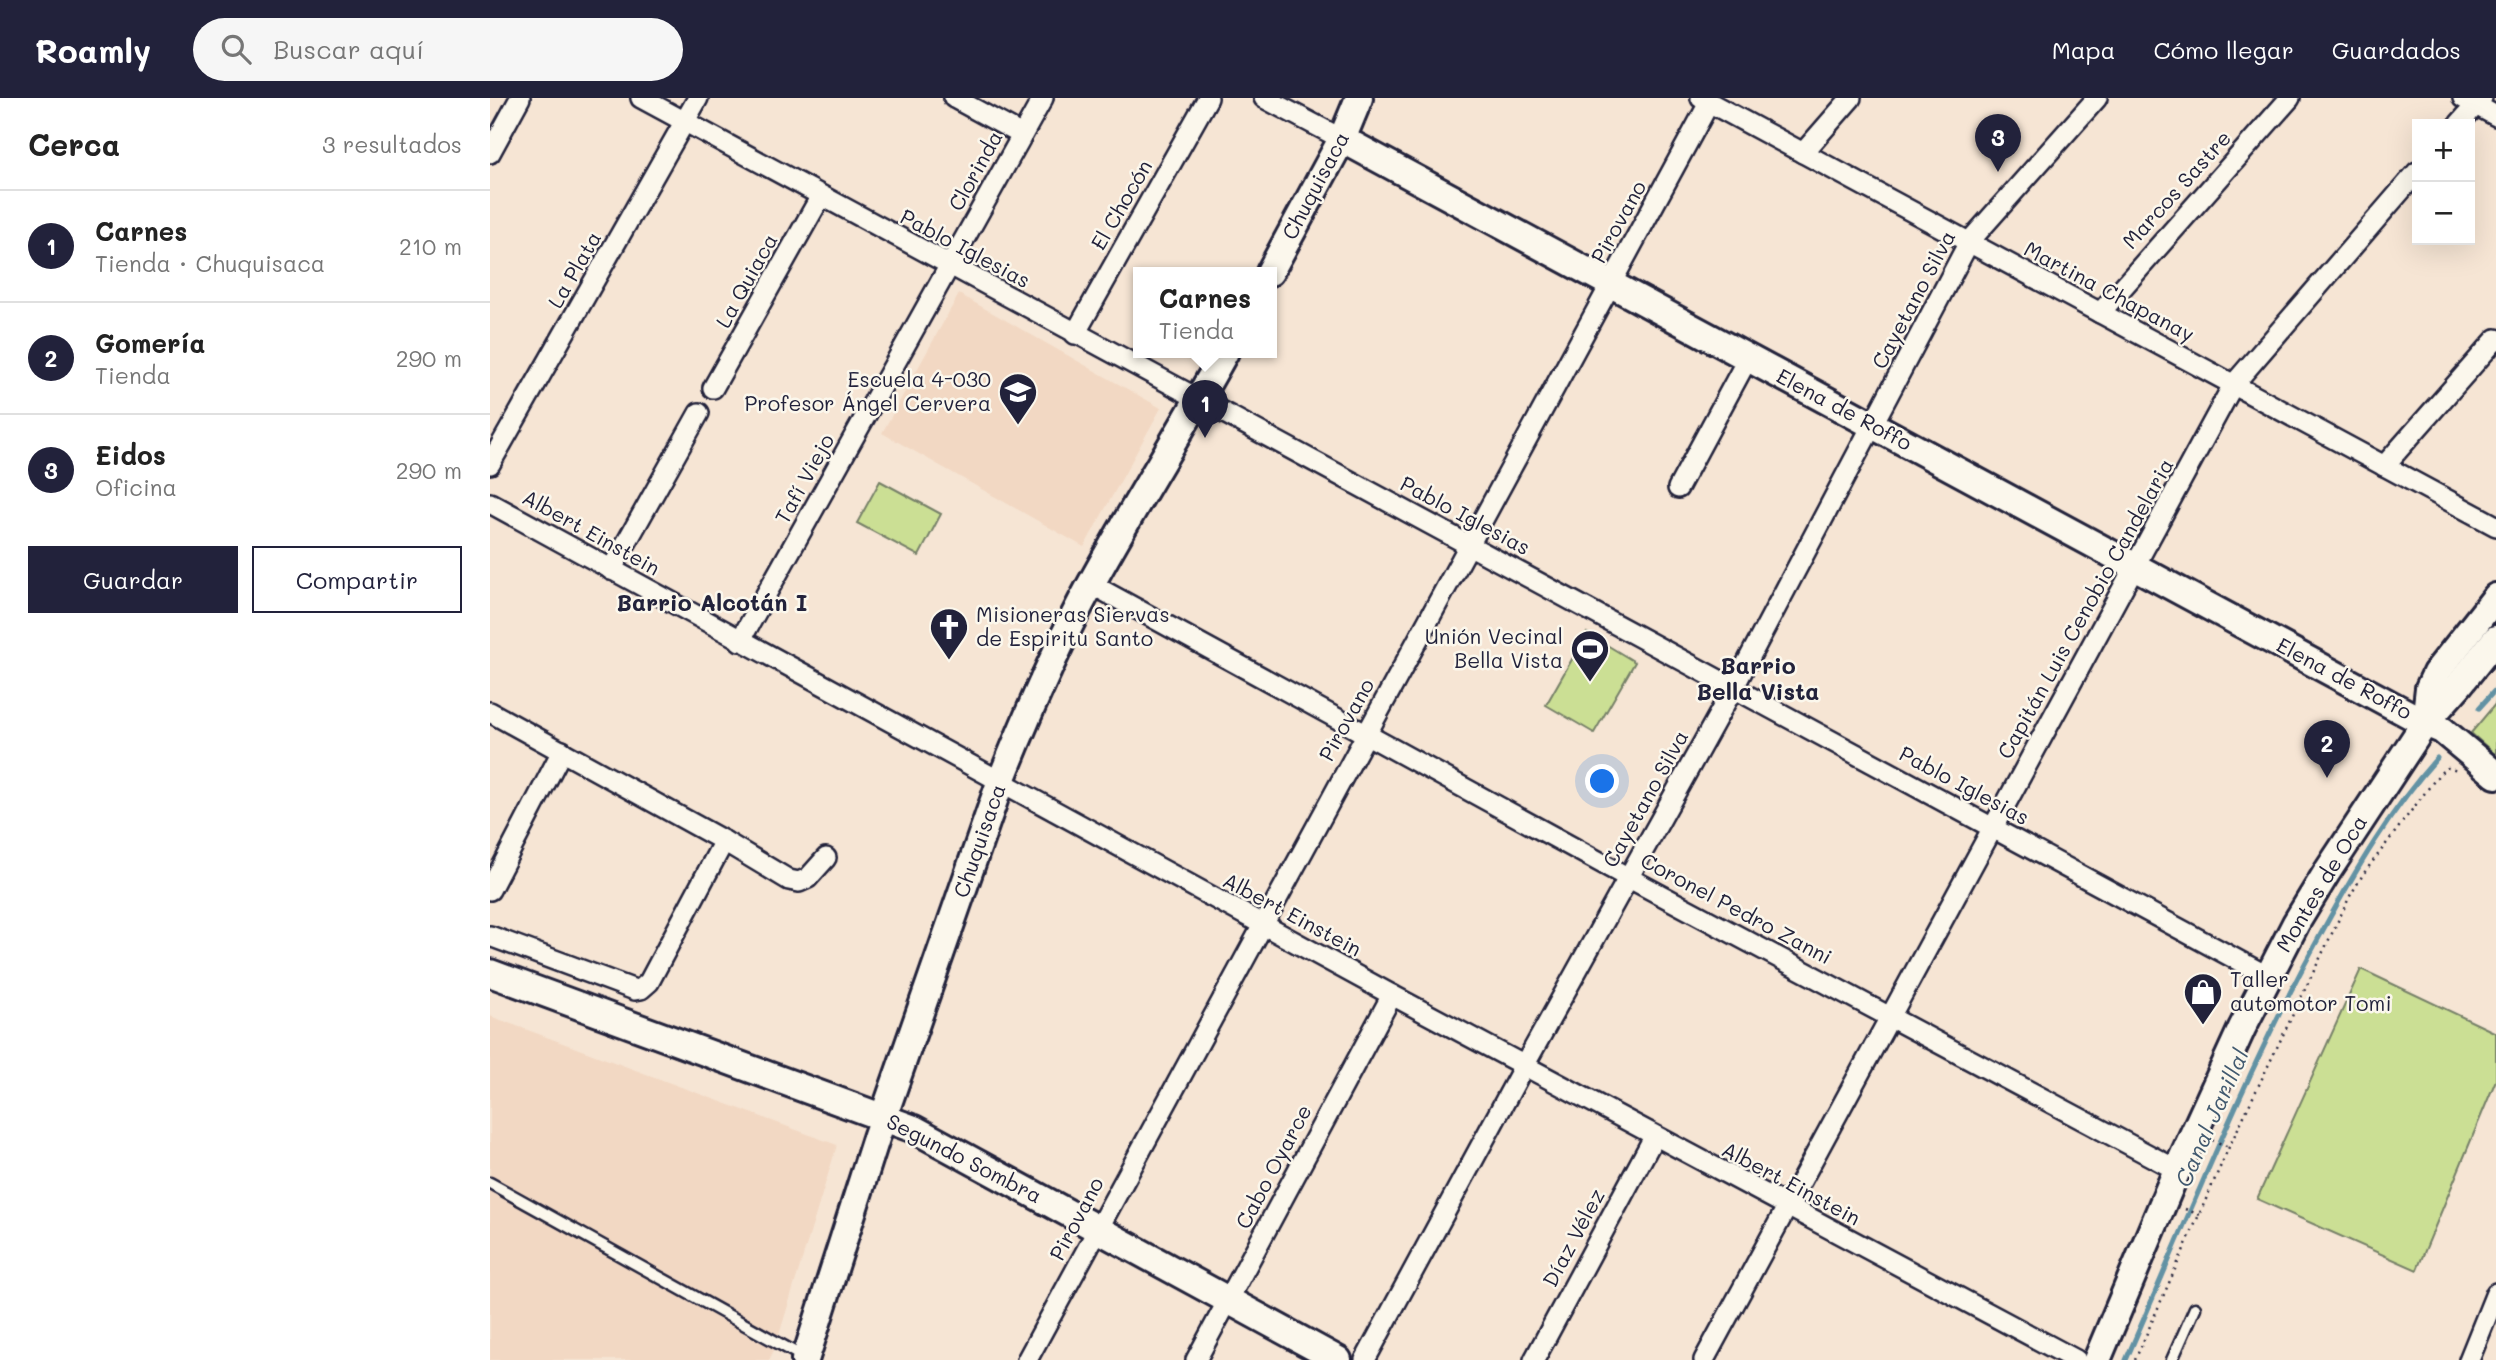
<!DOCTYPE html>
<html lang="es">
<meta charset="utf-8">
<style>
:root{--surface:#fff;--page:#f6f6f6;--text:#222;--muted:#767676;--line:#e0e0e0;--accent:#22223b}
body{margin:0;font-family:Mali,sans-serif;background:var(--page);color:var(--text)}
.controls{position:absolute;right:21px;top:21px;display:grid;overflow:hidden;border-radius:0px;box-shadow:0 7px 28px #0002}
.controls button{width:63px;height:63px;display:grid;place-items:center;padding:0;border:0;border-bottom:2px solid var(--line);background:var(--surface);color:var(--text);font:35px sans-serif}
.you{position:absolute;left:1113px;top:684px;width:24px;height:24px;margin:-18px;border:5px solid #fff;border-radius:50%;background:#1a73e8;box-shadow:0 0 0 10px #1a73e833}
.badge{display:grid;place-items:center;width:46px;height:46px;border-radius:50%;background:var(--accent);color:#fff;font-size:23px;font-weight:700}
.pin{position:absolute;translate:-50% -58px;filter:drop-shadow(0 2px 4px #0008)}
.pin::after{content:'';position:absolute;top:37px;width:24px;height:21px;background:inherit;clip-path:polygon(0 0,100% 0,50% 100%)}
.popup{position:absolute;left:643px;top:169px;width:144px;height:91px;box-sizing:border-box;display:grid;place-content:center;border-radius:0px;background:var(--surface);filter:drop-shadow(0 2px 5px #0005);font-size:23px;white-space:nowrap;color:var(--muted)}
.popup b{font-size:26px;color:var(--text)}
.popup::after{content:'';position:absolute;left:50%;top:100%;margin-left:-14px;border:14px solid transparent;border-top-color:var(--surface)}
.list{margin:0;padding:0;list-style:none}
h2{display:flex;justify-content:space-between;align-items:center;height:91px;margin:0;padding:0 28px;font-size:30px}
h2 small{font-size:23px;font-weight:400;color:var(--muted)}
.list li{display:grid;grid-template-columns:46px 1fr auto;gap:21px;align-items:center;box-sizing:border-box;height:112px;padding:0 28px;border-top:2px solid var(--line)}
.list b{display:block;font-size:26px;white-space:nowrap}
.list p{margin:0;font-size:23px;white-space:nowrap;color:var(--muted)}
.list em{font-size:23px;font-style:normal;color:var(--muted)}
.actions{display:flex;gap:14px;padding:21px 28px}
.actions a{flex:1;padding:16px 0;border:2px solid var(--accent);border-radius:0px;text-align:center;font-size:24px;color:var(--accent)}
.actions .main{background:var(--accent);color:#fff}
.icon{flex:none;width:38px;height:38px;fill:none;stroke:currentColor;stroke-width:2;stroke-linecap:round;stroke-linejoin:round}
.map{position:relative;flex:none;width:2006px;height:1262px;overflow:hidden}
header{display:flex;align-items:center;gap:42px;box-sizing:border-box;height:98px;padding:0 35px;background:var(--accent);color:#fff}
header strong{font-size:33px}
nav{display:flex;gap:38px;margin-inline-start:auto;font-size:24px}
.search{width:490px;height:63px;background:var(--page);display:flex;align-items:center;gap:18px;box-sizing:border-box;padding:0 24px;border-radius:38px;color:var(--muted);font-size:26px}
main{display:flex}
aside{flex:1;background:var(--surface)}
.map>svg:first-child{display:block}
.built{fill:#f2d8c3}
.green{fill:#cbdf94;stroke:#768068;stroke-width:2}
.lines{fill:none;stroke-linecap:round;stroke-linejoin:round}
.stream{stroke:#6292a4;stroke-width:5}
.lane-casing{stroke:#22223b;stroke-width:15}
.street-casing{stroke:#22223b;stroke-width:24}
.secondary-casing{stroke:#22223b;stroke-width:32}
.path{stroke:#22223b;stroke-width:2.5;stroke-dasharray:2 5;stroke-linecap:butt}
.lane{stroke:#fbf7ec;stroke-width:10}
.street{stroke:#fbf7ec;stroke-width:19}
.secondary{stroke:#fbf7ec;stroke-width:26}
.labels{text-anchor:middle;stroke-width:5;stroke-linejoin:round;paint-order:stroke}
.street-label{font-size:21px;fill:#22223b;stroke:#fbf7ec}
.poi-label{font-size:21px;fill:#22223b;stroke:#fbf7ec;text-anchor:end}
.neighbourhood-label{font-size:23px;font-weight:bold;fill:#22223b;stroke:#fbf7ec}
.water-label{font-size:23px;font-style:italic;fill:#425a70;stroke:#fbf7ec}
</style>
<header>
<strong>Roamly</strong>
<div class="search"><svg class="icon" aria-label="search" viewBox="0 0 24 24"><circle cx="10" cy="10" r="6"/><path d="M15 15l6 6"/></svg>Buscar aquí</div>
<nav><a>Mapa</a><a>Cómo llegar</a><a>Guardados</a></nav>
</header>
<main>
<aside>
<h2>Cerca<small>3 resultados</small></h2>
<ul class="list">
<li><span class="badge">1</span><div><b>Carnes</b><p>Tienda · Chuquisaca</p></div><em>210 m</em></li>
<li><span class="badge">2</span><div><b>Gomería</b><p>Tienda</p></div><em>290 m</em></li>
<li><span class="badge">3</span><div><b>Eidos</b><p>Oficina</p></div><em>290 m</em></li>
</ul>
<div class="actions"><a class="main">Guardar</a><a>Compartir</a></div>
</aside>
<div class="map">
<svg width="2006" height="1262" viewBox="0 0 2006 1262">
<rect width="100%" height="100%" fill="#f6e5d4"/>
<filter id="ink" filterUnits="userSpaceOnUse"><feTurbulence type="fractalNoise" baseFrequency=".0143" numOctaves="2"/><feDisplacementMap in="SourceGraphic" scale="14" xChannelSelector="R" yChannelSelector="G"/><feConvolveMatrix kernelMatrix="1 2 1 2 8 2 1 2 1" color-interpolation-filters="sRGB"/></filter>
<g filter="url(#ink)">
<g class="built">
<path d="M 469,196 L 671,310 L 594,449 L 392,335 Z"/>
<path d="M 0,918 L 347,1047 L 285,1250 L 279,1262 L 0,1262 Z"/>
</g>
<g class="green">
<path d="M 390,383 L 451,416 L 429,458 L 367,425 Z"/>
<path d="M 1097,535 L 1145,564 L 1104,635 L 1056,607 Z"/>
<path d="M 2006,605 L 2006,657 L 1981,635 Z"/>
<path d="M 1871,871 L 2006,935 L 2006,982 L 1927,1172 L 1767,1101 Z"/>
</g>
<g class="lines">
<g class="stream">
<path d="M 1989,610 L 2006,591"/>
<path d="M 1636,1262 C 1699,1118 1757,970 1833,832 C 1865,773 1902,710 1947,660"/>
</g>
<g class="lane-casing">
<g id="lane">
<path d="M 0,1085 L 315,1260"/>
<path d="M 1682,1262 L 1705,1210"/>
</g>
</g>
<g class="street-casing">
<g id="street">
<path d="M 151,0 L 1777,878"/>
<path d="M 464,0 L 532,37"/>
<path d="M 774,0 L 852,41"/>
<path d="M 1211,0 L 2006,428"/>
<path d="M 1973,0 L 2006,18"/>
<path d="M 1969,26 L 1992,0"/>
<path d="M 0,55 L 30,0"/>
<path d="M 1313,55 L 1361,0"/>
<path d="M 1610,215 L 1800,0"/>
<path d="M 585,236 L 718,0"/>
<path d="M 223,290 L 331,98"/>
<path d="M 0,366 L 208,0"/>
<path d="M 1894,368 L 2006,241"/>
<path d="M 1188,390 L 1258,260"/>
<path d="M 0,405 L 902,897 L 1586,1262"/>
<path d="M 121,472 L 209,315"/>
<path d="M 601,486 L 1139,780 L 1687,1072"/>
<path d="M 250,543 L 553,0"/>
<path d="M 0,614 L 234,743 L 299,782 L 309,784 L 318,780 L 336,760"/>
<path d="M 0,792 L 72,653"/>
<path d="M 0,838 L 145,892 L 151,891 L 159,884 L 234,743"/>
<path d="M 537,1262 L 1219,5"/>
<path d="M 706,1262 L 902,897"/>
<path d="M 875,1262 L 1034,968 L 1244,589 L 1479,144 L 1607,0"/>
<path d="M 1044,1262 L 1164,1039"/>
<path d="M 1214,1262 L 1743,287 L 1927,74"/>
<path d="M 1979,1262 L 2006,1195"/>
</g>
</g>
<g class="secondary-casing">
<g id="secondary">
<path d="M 852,41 L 1935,625 L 1952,632 L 2006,677"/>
<path d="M 780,174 L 852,41 L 869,0"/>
<path d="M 1935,625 L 1939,590 L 1946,575 L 2006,499"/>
<path d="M 0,875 L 424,1031 L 848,1262"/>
<path d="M 315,1262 L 387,1037 L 510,685 C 537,617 566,550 601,486 C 644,407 692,332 735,254"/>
<path d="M 1607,1262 L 1687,1072 L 1752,930 L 1806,825 L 1837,774 L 1935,625 L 1969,587 L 2006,541"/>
</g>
</g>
<g class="path">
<path d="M 1722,1042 L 1739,1049"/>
<path d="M 1695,1111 L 1710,1117"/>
<path d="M 1645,1262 L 1739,1049 L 1860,798 L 1874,775 L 1950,675 L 1958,670 L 1967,673"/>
</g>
<use href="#lane" class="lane"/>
<use href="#street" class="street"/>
<use href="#secondary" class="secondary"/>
</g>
</g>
<defs>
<g id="school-pin" transform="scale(2.0125)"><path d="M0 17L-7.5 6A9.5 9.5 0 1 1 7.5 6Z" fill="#22223b" stroke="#fbf7ec"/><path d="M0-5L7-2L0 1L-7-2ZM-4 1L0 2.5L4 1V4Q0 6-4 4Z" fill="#fff"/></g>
<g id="church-pin" transform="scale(2.0125)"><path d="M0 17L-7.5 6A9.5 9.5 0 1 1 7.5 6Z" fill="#22223b" stroke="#fbf7ec"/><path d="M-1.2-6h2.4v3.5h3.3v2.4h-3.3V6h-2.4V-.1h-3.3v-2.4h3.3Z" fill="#fff"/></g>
<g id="stadium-pin" transform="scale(2.0125)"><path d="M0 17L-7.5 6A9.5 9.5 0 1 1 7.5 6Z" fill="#22223b" stroke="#fbf7ec"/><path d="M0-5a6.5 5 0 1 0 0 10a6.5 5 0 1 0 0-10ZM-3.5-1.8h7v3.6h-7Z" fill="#fff"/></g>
<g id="shop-pin" transform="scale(2.0125)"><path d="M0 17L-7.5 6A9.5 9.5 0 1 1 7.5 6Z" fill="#22223b" stroke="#fbf7ec"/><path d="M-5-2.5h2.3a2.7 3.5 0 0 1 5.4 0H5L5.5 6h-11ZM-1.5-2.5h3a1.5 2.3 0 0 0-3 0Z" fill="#fff"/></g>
</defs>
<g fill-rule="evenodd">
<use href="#school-pin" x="528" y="294"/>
<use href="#church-pin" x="459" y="529"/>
<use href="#stadium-pin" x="1100" y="551"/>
<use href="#shop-pin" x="1713" y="894"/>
</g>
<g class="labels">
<g class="street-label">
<text transform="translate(486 73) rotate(-61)" y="7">Clorinda</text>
<text transform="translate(826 88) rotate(-62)" y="7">Chuquisaca</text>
<text transform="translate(1687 92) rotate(-48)" y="7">Marcos Sastre</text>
<text transform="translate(632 107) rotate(-60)" y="7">El Chocón</text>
<text transform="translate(1129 124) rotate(-61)" y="7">Pirovano</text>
<text transform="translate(475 151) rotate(28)" y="7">Pablo Iglesias</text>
<text transform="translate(85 172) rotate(-60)" y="7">La Plata</text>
<text transform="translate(257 183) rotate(-61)" y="7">La Quiaca</text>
<text transform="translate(1619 194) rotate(28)" y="7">Martina Chapanay</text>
<text transform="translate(1424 202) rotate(-62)" y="7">Cayetano Silva</text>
<text transform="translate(1354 312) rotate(28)" y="7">Elena de Roffo</text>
<text transform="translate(315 381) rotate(-61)" y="7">Tafí Viejo</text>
<text transform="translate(975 418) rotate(28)" y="7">Pablo Iglesias</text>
<text transform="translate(101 435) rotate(29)" y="7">Albert Einstein</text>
<text transform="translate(1596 511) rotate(-61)" y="7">Capitán Luis Cenobio Candelaria</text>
<text transform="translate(1854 581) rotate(28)" y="7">Elena de Roffo</text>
<text transform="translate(857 622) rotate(-61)" y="7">Pirovano</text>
<text transform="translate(1474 688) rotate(28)" y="7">Pablo Iglesias</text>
<text transform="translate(1156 701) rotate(-61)" y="7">Cayetano Silva</text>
<text transform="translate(490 743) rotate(-71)" y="7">Chuquisaca</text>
<text transform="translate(1832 786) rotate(-59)" y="7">Montes de Oca</text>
<text transform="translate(1246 811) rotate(28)" y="7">Coronel Pedro Zanni</text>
<text transform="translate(802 817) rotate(28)" y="7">Albert Einstein</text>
<text transform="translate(474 1061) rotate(27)" y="7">Segundo Sombra</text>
<text transform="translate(784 1069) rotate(-62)" y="7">Cabo Oyarce</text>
<text transform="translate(1301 1086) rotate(28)" y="7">Albert Einstein</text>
<text transform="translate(587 1121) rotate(-62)" y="7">Pirovano</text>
<text transform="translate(1084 1140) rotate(-62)" y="7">Díaz Vélez</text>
</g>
<g class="poi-label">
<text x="501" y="289">Escuela 4-030<tspan x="501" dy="24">Profesor Ángel Cervera</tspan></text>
<text x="486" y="524" text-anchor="start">Misioneras Siervas<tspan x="486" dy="24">de Espiritu Santo</tspan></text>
<text x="1073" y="546">Unión Vecinal<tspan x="1073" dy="24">Bella Vista</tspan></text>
<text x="1740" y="889" text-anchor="start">Taller<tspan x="1740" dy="24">automotor Tomi</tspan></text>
</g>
<g class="neighbourhood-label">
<text x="222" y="513">Barrio Alcotán I</text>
<text x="1268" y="576">Barrio<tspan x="1268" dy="26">Bella Vista</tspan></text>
</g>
<g class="water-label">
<text transform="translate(1722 1020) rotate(-66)" y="8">Canal Jarillal</text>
</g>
</g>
</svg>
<div class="controls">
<button>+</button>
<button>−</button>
</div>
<div class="you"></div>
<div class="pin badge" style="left:715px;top:340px">1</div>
<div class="popup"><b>Carnes</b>Tienda</div>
<div class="pin badge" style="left:1837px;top:680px">2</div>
<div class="pin badge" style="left:1508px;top:74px">3</div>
</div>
</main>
